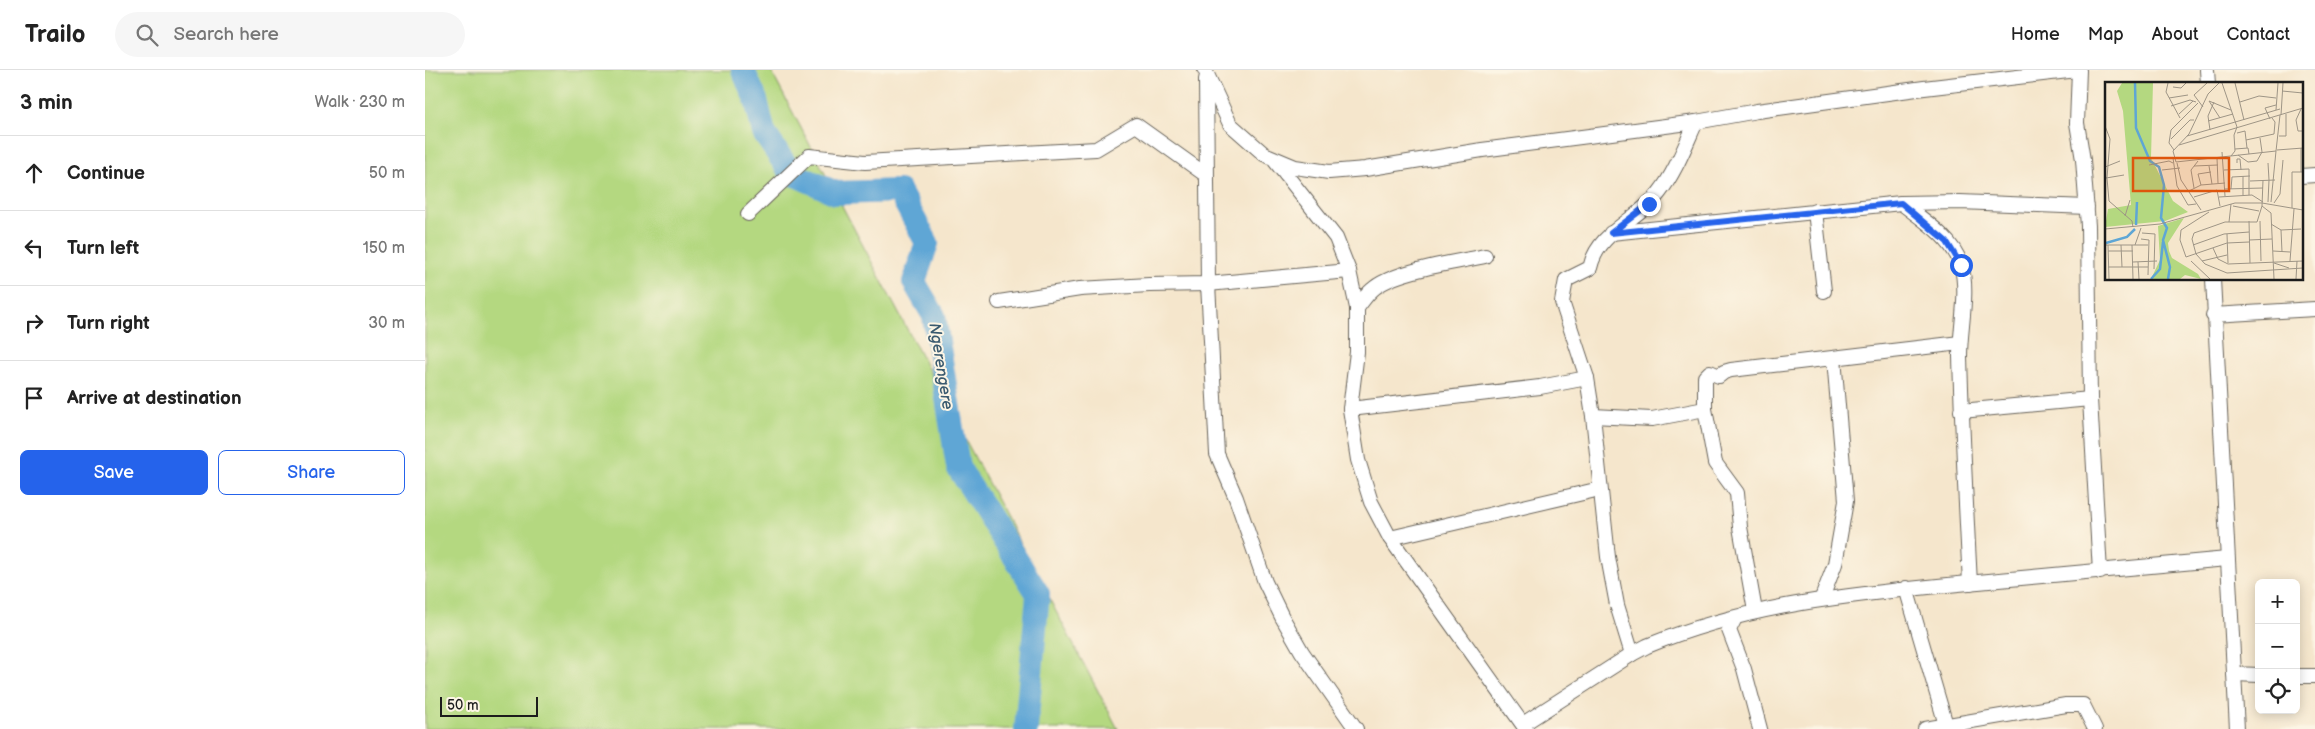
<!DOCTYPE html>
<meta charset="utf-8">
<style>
:root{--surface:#fff;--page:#f6f6f6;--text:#222;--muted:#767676;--line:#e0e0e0;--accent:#2563eb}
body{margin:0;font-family:"Balsamiq Sans",sans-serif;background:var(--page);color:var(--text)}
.controls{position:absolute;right:15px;bottom:15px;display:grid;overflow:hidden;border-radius:8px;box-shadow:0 2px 12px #0003}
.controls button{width:45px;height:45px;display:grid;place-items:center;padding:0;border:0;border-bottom:1px solid var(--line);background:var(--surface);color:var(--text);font:25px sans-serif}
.scale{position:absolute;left:15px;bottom:12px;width:98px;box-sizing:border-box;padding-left:5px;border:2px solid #1c1c1c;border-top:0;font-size:14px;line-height:18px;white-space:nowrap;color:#1c1c1c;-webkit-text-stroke:4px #fcf5e5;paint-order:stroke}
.stop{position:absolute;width:15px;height:15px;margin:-11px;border:4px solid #2563eb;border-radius:50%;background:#fff}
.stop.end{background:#2563eb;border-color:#fff;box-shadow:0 1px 5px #0008}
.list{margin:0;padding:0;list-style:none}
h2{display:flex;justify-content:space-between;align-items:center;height:65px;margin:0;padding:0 20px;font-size:21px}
h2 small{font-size:16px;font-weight:400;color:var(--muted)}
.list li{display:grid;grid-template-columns:32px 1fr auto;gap:15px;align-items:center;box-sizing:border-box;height:75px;padding:0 20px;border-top:1px solid var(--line)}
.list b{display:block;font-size:19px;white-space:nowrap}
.list em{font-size:16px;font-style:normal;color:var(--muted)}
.actions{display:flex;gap:10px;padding:15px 20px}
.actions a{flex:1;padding:11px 0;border:1px solid var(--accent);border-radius:8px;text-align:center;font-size:18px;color:var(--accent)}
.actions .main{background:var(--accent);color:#fff}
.icon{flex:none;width:28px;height:28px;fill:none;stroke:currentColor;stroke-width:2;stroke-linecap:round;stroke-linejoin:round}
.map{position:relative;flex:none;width:1890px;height:659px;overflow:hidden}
header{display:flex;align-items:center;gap:30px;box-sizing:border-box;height:70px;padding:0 25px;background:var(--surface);border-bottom:1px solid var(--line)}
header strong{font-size:24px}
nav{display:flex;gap:28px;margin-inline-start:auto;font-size:18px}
.search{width:350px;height:45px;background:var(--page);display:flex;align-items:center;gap:12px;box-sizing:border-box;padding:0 18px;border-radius:28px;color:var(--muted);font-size:19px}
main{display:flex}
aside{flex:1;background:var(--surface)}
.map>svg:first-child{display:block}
.green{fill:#b4d880;stroke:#687a4e}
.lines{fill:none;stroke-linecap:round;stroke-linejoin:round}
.river{stroke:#5ea6d5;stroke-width:24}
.minor-casing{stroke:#68635a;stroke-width:16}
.minor{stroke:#fff;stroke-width:14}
.route{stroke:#2563eb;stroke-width:6}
.labels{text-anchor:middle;stroke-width:4;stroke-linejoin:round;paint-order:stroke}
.water-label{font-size:16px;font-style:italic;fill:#3a5a6f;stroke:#fcf5e5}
.inset-river{fill:none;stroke:#5ea6d5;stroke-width:2.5}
.inset-road{fill:none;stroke:#9e9586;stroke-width:1}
.view{fill:#de560d;fill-opacity:0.15;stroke:#de560d;stroke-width:2.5}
.inset-edge{fill:none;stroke:#1c1c1c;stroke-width:2.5}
</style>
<header>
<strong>Trailo</strong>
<div class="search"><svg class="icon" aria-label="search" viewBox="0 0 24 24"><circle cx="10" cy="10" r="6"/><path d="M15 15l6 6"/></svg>Search here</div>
<nav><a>Home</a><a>Map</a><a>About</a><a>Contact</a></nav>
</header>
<main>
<aside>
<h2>3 min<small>Walk · 230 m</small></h2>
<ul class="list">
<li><svg class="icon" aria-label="ahead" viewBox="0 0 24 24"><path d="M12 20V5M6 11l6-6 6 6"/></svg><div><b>Continue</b></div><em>50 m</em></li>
<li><svg class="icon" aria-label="left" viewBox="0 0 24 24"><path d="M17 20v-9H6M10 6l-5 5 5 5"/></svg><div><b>Turn left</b></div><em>150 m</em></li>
<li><svg class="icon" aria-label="right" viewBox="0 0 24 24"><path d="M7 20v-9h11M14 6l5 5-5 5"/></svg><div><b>Turn right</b></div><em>30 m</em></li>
<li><svg class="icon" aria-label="arrive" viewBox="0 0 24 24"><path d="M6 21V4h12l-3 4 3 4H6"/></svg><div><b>Arrive at destination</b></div></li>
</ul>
<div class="actions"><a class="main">Save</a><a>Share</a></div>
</aside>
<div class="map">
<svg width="1890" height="659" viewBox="0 0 1890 659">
<rect width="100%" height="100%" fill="#fcf5e5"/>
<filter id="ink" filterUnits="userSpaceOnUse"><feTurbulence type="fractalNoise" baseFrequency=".02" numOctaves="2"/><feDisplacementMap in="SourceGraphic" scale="10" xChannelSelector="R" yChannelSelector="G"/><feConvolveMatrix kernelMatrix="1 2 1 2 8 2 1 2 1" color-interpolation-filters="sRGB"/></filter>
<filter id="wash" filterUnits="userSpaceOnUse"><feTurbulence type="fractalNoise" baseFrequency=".0096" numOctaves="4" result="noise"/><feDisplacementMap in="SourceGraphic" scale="20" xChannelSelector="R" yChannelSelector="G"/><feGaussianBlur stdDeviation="1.12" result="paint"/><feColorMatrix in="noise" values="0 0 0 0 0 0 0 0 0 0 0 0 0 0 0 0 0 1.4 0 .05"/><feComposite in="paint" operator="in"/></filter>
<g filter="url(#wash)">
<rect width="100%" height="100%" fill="#f5e6cc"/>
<path class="green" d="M 0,0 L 347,0 L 347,3 L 693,659 L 0,659 Z"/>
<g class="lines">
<path class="river" d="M 318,0 L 331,30 L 339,63 L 366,103 L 411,123 L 474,121 L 502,173 L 489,212 L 509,246 L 533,397 L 613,524 L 601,659"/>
</g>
</g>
<g filter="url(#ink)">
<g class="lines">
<g class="minor-casing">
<g id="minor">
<path d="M 780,0 L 805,54 L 839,84 L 870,97 L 904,102 L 940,99 L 1057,80 L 1271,52 L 1332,41 L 1499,18 L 1652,0"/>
<path d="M 1654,0 L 1652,53 L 1658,90 L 1663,156 L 1665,329 L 1675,502"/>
<path d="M 1782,0 L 1783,14"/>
<path d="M 781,9 L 783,214 L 792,384 L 811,428 L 840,512 L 857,547 L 877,582 L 931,659"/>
<path d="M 850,91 L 911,168 L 924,201 L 932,238 L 932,282 L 925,339 L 933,390 L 946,432 L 965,468 L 1101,659"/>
<path d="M 1876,106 L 1890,105"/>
<path d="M 1476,133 C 1497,149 1528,168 1536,195 C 1544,221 1535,258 1535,286 C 1537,362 1541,437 1545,513"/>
<path d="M 1390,141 L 1399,221"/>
<path d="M 323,144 L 384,86 L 440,92 L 671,79 L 711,55 L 781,105"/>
<path d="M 1186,163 L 1476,133 L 1535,132 L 1662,137"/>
<path d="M 1788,209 L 1812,659"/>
<path d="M 574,232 L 655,219 L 724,215 L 783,214 L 924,201"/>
<path d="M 932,238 C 937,232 941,225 947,220 C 966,201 1032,192 1060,186"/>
<path d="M 1788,245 L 1890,239"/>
<path d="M 925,339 L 1115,317 L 1162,308"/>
<path d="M 1536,341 L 1665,329"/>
<path d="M 1168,346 L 1227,349 L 1280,339"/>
<path d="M 965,468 L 1175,419"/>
<path d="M 1481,518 L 1521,655"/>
<path d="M 1397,528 L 1410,494 L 1421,431 L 1409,288"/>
<path d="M 1330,541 L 1315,457 L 1312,423 L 1290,393 L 1280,339 L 1280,307 L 1285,302 L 1294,306 L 1299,302 L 1306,300 L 1535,273"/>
<path d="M 1310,548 L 1304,560 L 1319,599 L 1335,659"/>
<path d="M 1207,584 L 1192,535 L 1183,487 L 1168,346 L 1162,308 L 1137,232 L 1141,210 L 1165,198 C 1173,161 1212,151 1234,123 C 1250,103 1260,76 1271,52"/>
<path d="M 1809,604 L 1834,605"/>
<path d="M 1871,606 L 1890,606"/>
<path d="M 1098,654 L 1207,584 L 1222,576 C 1328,532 1440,523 1553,512 C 1636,505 1719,497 1802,489"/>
<path d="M 1500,659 L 1641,635 L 1658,635 L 1670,659"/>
</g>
</g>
<use href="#minor" class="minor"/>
</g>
</g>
<g class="lines" filter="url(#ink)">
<path class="route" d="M 1224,134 L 1186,163 L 1476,133 L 1522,172 L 1536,195"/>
</g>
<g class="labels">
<g class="water-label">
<text transform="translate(517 296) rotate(81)" y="6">Ngerengere</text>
</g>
</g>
<g transform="translate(1680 12)">
<rect width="198" height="198" fill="#f5e6cc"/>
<path d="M 17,1 L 48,1 L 46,76 L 68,119 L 83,130 L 60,139 L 0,145 L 3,127 L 26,123 L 18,29 L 12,9 ZM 79,136 L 63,161 L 64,169 L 67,176 L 93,192 L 96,197 L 80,193 L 75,197 L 46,197 L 55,178 L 53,144 Z" fill="#b4d880"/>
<path class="inset-river" d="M 30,1 L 31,46 L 45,79 L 54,85 L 59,103 L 56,136 L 62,146 L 58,158 L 65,185 L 63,197M 31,143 L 32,120M 1,161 L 22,155 L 30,147M 46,197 L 55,187 L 58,160"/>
<path class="inset-road" d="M 63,1 L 61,10 L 75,36M 114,1 L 103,12 L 84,52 L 68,69 L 71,80 L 171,69 L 175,33M 117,1 L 132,45 L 129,53 L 130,69 L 126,74M 130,1 L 139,38M 68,5 L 76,6 L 81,1M 177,9 L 198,11M 64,16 L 83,13M 104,19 L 126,28M 104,19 L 115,36M 135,20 L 154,14 L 171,16M 66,24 L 85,18 L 91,20M 98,25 L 89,13 L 102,1M 196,27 L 191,38 L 193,49 L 198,49M 171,28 L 173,1M 74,32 L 88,19M 176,33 L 178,1M 165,37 L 160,26 L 171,23M 103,39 L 128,32M 0,44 L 5,57 L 2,96 L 4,119 L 27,139 L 28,145M 105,48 L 103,34 L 109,20M 132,51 L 140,49 L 142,66M 82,54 L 175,27M 174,54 L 181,54 L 181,32M 66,57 L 85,38 L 89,38M 141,58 L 169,52 L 170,40 L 167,36M 74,63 L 198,26M 196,66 L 196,90M 130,67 L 143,66 L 144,72M 69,68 L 64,61 L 66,48 L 93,21M 172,68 L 198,66M 117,70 L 120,114M 133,73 L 143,80 L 152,79 L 157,70 L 155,56M 68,76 L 72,104 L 83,123 L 91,122M 112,76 L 113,101M 72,81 L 76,98 L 96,128M 132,81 L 132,77 L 135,77 L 136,88M 163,81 L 164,98M 44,83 L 64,79 L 68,81M 89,84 L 113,83M 104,84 L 107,102M 0,85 L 15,79M 57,88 L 75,86M 119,88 L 144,87 L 144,113M 1,96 L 19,93M 158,98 L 157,124 L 152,140 L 120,140 L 89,151 L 87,157 L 91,172 L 100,182 L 122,191 L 198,186M 145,99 L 170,98M 96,103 L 93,92 L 106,90M 89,106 L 86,88 L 93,79M 120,107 L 158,106M 126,107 L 127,95 L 145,94M 84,109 L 96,103 L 120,101M 138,113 L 138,94M 89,115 L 112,108 L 115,124M 114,115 L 147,113 L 158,120M 163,120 L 164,98M 166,120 L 171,69M 169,121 L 175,112 L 178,78M 128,124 L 154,129M 157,124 L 166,131 L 169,197M 187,126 L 187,90 L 198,90M 104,130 L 76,148 L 75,158 L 81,175 L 122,161 L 144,160M 20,134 L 25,118M 144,139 L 145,181M 155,139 L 156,179M 124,140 L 126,122M 166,142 L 176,148 L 196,147M 0,147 L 55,142 L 130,121 L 157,121 L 198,128M 176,148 L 177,170M 37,151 L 50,152 L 49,187M 122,152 L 123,181M 36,157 L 44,158 L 43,193M 144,158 L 167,157M 0,163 L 43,163M 3,163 L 4,197M 16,163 L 17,185M 27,163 L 28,197M 30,163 L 36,146M 88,163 L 119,152 L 144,150M 108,166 L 113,177 L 123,182 L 198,179M 3,169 L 28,169M 168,169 L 185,170M 86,179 L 105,197M 97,179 L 122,173M 185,179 L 189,127M 28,180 L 52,179M 33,180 L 34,197M 169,181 L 184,186M 3,185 L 43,185M 191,197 L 192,179"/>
<path class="view" d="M 28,76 L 124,76 L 124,109 L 28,109 Z"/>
<rect width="198" height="198" class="inset-edge"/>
</g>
</svg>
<div class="controls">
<button>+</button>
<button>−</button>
<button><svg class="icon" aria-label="locate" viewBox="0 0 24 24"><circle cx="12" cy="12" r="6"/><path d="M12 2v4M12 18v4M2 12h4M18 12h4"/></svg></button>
</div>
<div class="scale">50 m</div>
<div class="stop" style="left:1536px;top:195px"></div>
<div class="stop end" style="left:1224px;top:134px"></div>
</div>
</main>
